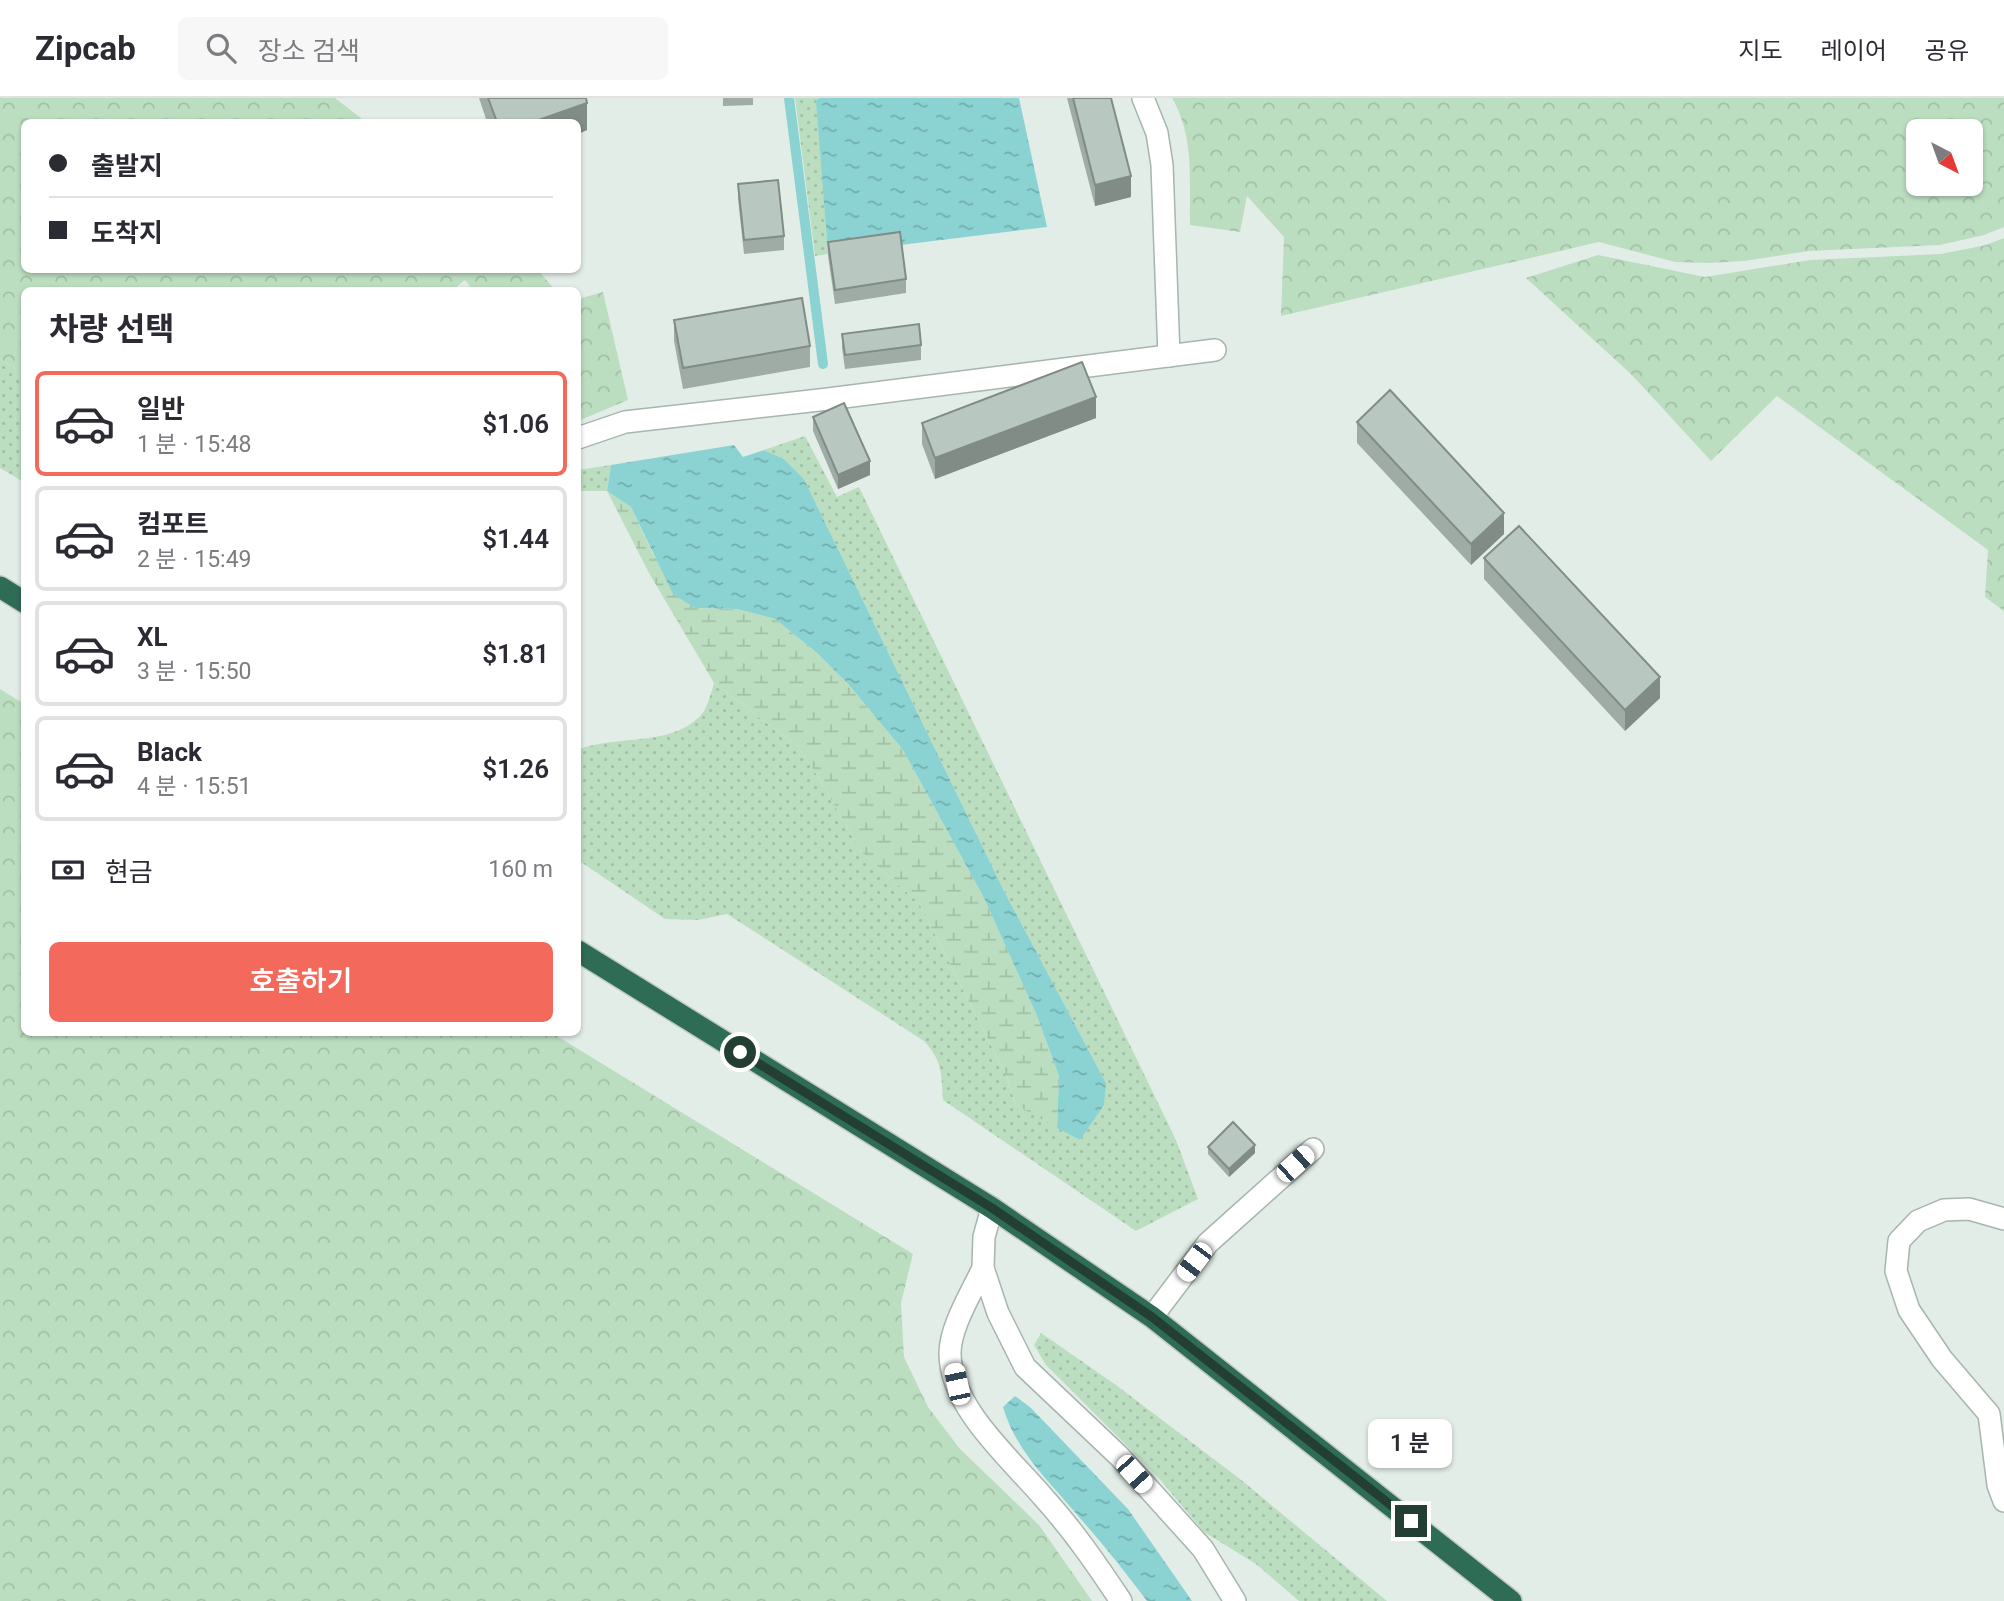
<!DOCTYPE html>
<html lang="ko">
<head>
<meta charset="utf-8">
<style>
  :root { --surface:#fff; --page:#f7f7f7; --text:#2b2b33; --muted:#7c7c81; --line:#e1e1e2; --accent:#f3695b }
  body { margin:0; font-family:Roboto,"Noto Sans KR",sans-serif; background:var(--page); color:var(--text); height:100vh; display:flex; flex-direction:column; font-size:26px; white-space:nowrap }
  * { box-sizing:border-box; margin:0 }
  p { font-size:23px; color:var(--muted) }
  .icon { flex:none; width:38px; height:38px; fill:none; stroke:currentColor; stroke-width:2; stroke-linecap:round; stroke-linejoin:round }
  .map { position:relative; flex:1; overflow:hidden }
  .drawer { position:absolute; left:21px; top:189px; width:560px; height:749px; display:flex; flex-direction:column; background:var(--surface); border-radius:10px; box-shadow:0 2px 5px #0004 }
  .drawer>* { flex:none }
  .top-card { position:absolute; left:21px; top:21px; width:560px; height:154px; border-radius:10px; box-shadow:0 2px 5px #0004; display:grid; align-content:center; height:154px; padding:0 28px; background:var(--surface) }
  .needle { width:46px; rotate:139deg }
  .tools { position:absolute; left:1906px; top:21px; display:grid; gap:14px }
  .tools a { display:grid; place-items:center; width:77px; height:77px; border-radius:10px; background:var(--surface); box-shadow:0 2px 5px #0004; font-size:35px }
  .end { position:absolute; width:32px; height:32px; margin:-16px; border:9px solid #233f33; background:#fff; box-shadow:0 0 0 4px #fff }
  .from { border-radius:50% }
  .bubble { position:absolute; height:49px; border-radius:10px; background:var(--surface); box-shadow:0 2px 5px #0004; font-size:23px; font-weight:600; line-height:49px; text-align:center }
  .car { position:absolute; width:21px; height:42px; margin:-21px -10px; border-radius:9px; box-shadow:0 0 5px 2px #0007; background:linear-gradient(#fff 24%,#345 0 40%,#fff 0 76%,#345 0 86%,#fff 0) }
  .top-card b { display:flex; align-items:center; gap:24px; height:66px; font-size:26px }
  .top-card b+b { border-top:2px solid var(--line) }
  .top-card i { width:18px; height:18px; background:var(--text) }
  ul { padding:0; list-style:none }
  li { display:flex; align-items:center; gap:21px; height:105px; margin:0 14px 10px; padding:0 14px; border:4px solid var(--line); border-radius:10px }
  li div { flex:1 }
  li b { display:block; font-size:26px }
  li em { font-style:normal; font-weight:600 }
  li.selected { border-color:var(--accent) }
  li>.icon { width:63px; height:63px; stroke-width:1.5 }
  h2 { padding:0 28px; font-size:32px; line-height:84px }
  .pay { display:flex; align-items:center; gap:18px; height:77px; padding:0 28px; font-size:26px }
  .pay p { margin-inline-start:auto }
  .action { display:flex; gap:14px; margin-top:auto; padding:14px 28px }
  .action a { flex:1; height:80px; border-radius:10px; background:var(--accent); color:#fff; font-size:28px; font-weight:600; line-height:80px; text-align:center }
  header { display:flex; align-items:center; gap:42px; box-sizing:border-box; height:98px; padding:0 35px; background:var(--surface); border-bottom:2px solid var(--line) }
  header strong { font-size:33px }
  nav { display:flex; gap:38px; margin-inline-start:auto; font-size:24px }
  .search { width:490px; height:63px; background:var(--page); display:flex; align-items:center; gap:18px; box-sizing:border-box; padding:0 24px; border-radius:10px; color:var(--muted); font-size:26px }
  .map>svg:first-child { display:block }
  .grass { fill:url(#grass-dots) }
  .forest { fill:url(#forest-crowns); fill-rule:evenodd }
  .wetland { fill:url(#wetland-marsh) }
  .water { fill:url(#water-ripples) }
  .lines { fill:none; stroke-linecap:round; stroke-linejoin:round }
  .stream { stroke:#8bd3d3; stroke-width:10 }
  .minor-casing { stroke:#a6b5ad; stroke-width:24 }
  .highway-casing { stroke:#c1c9c6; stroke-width:24 }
  .minor { stroke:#fff; stroke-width:21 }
  .highway { stroke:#2e6c55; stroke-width:21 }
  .wall { fill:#9eaca5 }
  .shaded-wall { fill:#818c86 }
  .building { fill:#b8c8c0; stroke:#818c86; stroke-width:2 }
  .route { stroke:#233f33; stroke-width:9 }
</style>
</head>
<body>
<header>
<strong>Zipcab</strong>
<div class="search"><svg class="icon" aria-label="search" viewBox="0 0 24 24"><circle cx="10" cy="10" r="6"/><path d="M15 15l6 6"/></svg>장소 검색</div>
<nav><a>지도</a><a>레이어</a><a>공유</a></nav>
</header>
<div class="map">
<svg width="2004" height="1503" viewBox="0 0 2004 1503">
  <defs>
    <pattern id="grass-dots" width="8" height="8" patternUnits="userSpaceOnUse" patternTransform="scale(1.75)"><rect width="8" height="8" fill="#bcdec0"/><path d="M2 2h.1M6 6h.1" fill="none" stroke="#a1c0a5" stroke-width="1.8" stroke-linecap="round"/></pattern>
    <pattern id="forest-crowns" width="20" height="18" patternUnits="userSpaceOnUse" patternTransform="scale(1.75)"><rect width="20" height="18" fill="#bcdec0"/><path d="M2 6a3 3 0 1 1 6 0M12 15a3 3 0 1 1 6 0" fill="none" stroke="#a1c0a5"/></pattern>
    <pattern id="wetland-marsh" width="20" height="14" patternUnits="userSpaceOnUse" patternTransform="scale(1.75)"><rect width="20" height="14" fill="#bcdec0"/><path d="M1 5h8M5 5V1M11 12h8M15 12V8" fill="none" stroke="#a1c0a5"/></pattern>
    <pattern id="water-ripples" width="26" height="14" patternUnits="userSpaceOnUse" patternTransform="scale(1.75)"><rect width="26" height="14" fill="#8bd3d3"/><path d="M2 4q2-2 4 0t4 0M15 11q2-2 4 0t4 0" fill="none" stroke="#71adac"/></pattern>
  </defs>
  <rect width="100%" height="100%" fill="#e3ede7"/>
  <g class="grass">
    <path d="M 795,0 L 819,0 L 817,3 L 828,156 L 815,158 Z"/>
    <path d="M 0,261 L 24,276 L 24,384 L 0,370 Z"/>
    <path d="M 805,338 L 837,399 L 859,389 L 1176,1042 L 1198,1101 L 1136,1133 L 943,1002 C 941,975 943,964 924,943 L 727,816 L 698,822 L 665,821 L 578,762 L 578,652 C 616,636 672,650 702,616 C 708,608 711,595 714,585 L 797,648 L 819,680 L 861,754 L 919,805 L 1006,977 L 1016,1007 L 1080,1042 L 1106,985 L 1003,791 L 804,381 L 784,361 L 764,352 Z"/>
    <path d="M 611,367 L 607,393 L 578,393 L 578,372 Z"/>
    <path d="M 1041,1235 L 1116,1287 L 1240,1381 L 1387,1503 L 1299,1503 L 1256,1466 L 1204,1434 L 1157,1378 L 1046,1267 L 1034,1247 Z"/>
  </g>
  <g class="forest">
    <path d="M 0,0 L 335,0 L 366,24 L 24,24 L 24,172 L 538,172 L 555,192 L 473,192 L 465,182 L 453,192 L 24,192 L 24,276 L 0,261 Z"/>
    <path d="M 1172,0 L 2004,0 L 2004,129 L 1984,137 L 1940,147 L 1809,153 L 1745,163 L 1708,165 L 1675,164 L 1599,144 L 1281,218 L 1284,139 L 1247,98 L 1240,134 L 1190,127 C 1189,83 1195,40 1172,0 ZM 1918,33 L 1970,33 L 1970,86 L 1918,86 Z"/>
    <path d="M 2004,140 L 2004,513 L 1985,499 L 1988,452 L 1777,298 L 1711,363 L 1632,277 L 1526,180 L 1598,157 L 1705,179 L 1810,162 L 1941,156 L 1986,147 Z"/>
    <path d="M 603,194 L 628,302 L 578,323 L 578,201 Z"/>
    <path d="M 0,591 L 24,606 L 24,934 L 552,935 L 913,1156 L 901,1205 L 904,1259 L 928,1309 L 960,1351 L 1039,1427 L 1092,1503 L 0,1503 Z"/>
  </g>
  <path class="wetland" d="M 607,393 L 631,409 L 654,458 L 695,510 L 737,511 L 775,521 L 817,555 L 848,586 L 903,652 L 984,800 L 1037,918 L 1059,978 L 1057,1030 L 1016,1007 L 1006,977 L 919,805 L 861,754 L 819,680 L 797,648 L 714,585 L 649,475 Z"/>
  <g class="water">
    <path d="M 819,0 L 1019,0 L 1047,129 L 828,156 L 816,3 Z"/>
    <path d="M 734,347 L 743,359 L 764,352 L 784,361 L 804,381 L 1003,791 L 1106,985 L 1104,1007 L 1080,1042 L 1057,1030 L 1059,978 L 1037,918 L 984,800 L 903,652 L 848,586 L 817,555 L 775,521 L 737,511 L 695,510 L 673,496 L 631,409 L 607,393 L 611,367 Z"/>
    <path d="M 1015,1298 L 1030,1309 L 1128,1411 L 1192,1503 L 1147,1503 C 1125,1474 1103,1446 1079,1419 C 1050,1384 1016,1354 1003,1309 Z"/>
  </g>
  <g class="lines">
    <path class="stream" d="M 789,0 L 823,266"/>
    <g class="minor-casing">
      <g id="minor">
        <path d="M 1143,0 L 1157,35 L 1162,67 L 1169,258"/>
        <path d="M 578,340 L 625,324 L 828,301 L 1215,252"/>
        <path d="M 992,1110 L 984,1139 L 983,1170 L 998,1215 L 1025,1269 L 1120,1359 L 1203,1451 L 1235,1503"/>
        <path d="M 2004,1121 L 1969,1111 L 1944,1112 L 1918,1123 L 1899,1143 L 1896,1173 L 1909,1212 L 1942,1261 L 1989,1316 L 1998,1387 L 2004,1403"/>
        <path d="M 983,1170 C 972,1194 950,1229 950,1255 C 950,1310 1011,1361 1044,1400 C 1073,1432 1097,1467 1121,1503"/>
        <path d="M 1152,1219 L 1208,1145 L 1313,1051"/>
      </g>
    </g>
    <g class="highway-casing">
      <g id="highway">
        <path d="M 0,489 L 24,504"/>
        <path d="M 578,853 L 992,1110 L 1152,1219 L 1511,1503"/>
      </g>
    </g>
    <use href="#minor" class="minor"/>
    <use href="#highway" class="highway"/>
  </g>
  <g class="wall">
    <path d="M 479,0 L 586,0 L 587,32 L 578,36 L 578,24 L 487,24 Z"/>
    <path d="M 723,0 L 753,0 L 753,7 L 723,8 Z"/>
    <path d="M 1067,0 L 1111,0 L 1131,99 L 1095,108 Z"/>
    <path d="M 738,86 L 784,138 L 784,152 L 744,156 L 738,101 Z"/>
    <path d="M 828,144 L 906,181 L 906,195 L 835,206 L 828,158 Z"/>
    <path d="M 674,222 L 810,248 L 810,269 L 683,291 L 674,243 Z"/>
    <path d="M 842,236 L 921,247 L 921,262 L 845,271 L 842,250 Z"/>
    <path d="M 813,319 L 870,377 L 838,391 L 813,333 Z"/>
    <path d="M 1096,320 L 935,381 L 922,346 L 922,325 Z"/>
    <path d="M 1357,324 L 1504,436 L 1471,467 L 1357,345 Z"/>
    <path d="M 1484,460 L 1660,600 L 1625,633 L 1484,481 Z"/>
    <path d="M 1208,1049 L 1255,1055 L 1229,1079 L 1208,1056 Z"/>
  </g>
  <g class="shaded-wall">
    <path d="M 587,5 L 587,32 L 578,36 L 578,24 L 533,24 Z"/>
    <path d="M 1131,78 L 1131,99 L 1095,108 L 1095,87 Z"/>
    <path d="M 1096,299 L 1096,320 L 935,381 L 935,360 Z"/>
    <path d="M 870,363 L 870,377 L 838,391 L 838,377 Z"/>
    <path d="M 1504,415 L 1504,436 L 1471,467 L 1471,446 Z"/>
    <path d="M 1660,579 L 1660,600 L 1625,633 L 1625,612 Z"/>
    <path d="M 1255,1047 L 1255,1055 L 1229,1079 L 1229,1071 Z"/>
  </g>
  <g class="building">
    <path d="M 488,0 L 586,0 L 587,5 L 533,24 L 497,24 Z"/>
    <path d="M 1073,0 L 1111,0 L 1131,78 L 1095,87 Z"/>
    <path d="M 778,82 L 784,138 L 744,142 L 738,86 Z"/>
    <path d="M 900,134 L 906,181 L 835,192 L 828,144 Z"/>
    <path d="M 802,200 L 810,248 L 683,270 L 674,222 Z"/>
    <path d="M 919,226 L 921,247 L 845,257 L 842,236 Z"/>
    <path d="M 1082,264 L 1096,299 L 935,360 L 922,325 Z"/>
    <path d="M 1390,292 L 1504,415 L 1471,446 L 1357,324 Z"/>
    <path d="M 844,305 L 870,363 L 838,377 L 813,319 Z"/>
    <path d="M 1519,428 L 1660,579 L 1625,612 L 1484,460 Z"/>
    <path d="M 1233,1024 L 1255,1047 L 1229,1071 L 1208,1049 Z"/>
  </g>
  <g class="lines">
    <path class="route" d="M 740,954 L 992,1110 L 1152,1219 L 1411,1423"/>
  </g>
</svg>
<div class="tools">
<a><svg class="needle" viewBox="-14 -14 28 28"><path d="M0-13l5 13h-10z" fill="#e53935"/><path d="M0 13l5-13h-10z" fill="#7c7c81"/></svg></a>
</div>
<i class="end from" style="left:740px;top:954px"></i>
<i class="end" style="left:1411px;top:1423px"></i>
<div class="bubble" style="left:1368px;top:1321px;width:84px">1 분</div>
<i class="car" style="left:1295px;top:1066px;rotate:48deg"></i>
<i class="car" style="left:1194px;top:1164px;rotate:217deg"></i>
<i class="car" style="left:957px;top:1286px;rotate:348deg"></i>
<i class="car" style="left:1134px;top:1376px;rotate:138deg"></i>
<div class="top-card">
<b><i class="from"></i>출발지</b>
<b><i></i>도착지</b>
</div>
<section class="drawer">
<h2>차량 선택</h2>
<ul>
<li class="selected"><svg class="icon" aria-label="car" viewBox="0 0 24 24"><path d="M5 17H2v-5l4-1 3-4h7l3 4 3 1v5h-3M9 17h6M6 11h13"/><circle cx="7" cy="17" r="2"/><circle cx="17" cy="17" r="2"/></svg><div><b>일반</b><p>1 분 · 15:48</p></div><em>$1.06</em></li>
<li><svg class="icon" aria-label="car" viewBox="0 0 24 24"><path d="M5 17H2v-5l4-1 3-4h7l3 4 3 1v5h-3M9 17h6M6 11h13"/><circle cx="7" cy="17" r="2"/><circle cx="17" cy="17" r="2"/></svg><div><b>컴포트</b><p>2 분 · 15:49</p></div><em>$1.44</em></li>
<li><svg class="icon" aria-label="car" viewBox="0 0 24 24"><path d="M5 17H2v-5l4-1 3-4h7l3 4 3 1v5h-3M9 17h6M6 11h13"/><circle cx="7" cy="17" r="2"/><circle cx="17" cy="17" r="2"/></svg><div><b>XL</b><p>3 분 · 15:50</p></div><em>$1.81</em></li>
<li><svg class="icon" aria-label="car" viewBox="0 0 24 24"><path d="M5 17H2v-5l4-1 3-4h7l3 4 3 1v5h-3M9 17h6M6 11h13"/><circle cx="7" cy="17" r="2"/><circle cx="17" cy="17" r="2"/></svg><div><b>Black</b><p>4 분 · 15:51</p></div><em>$1.26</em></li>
</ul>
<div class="pay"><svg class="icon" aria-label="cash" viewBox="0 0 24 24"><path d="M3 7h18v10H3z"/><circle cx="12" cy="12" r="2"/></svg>현금<p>160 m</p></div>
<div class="action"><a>호출하기</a></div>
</section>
</div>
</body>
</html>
